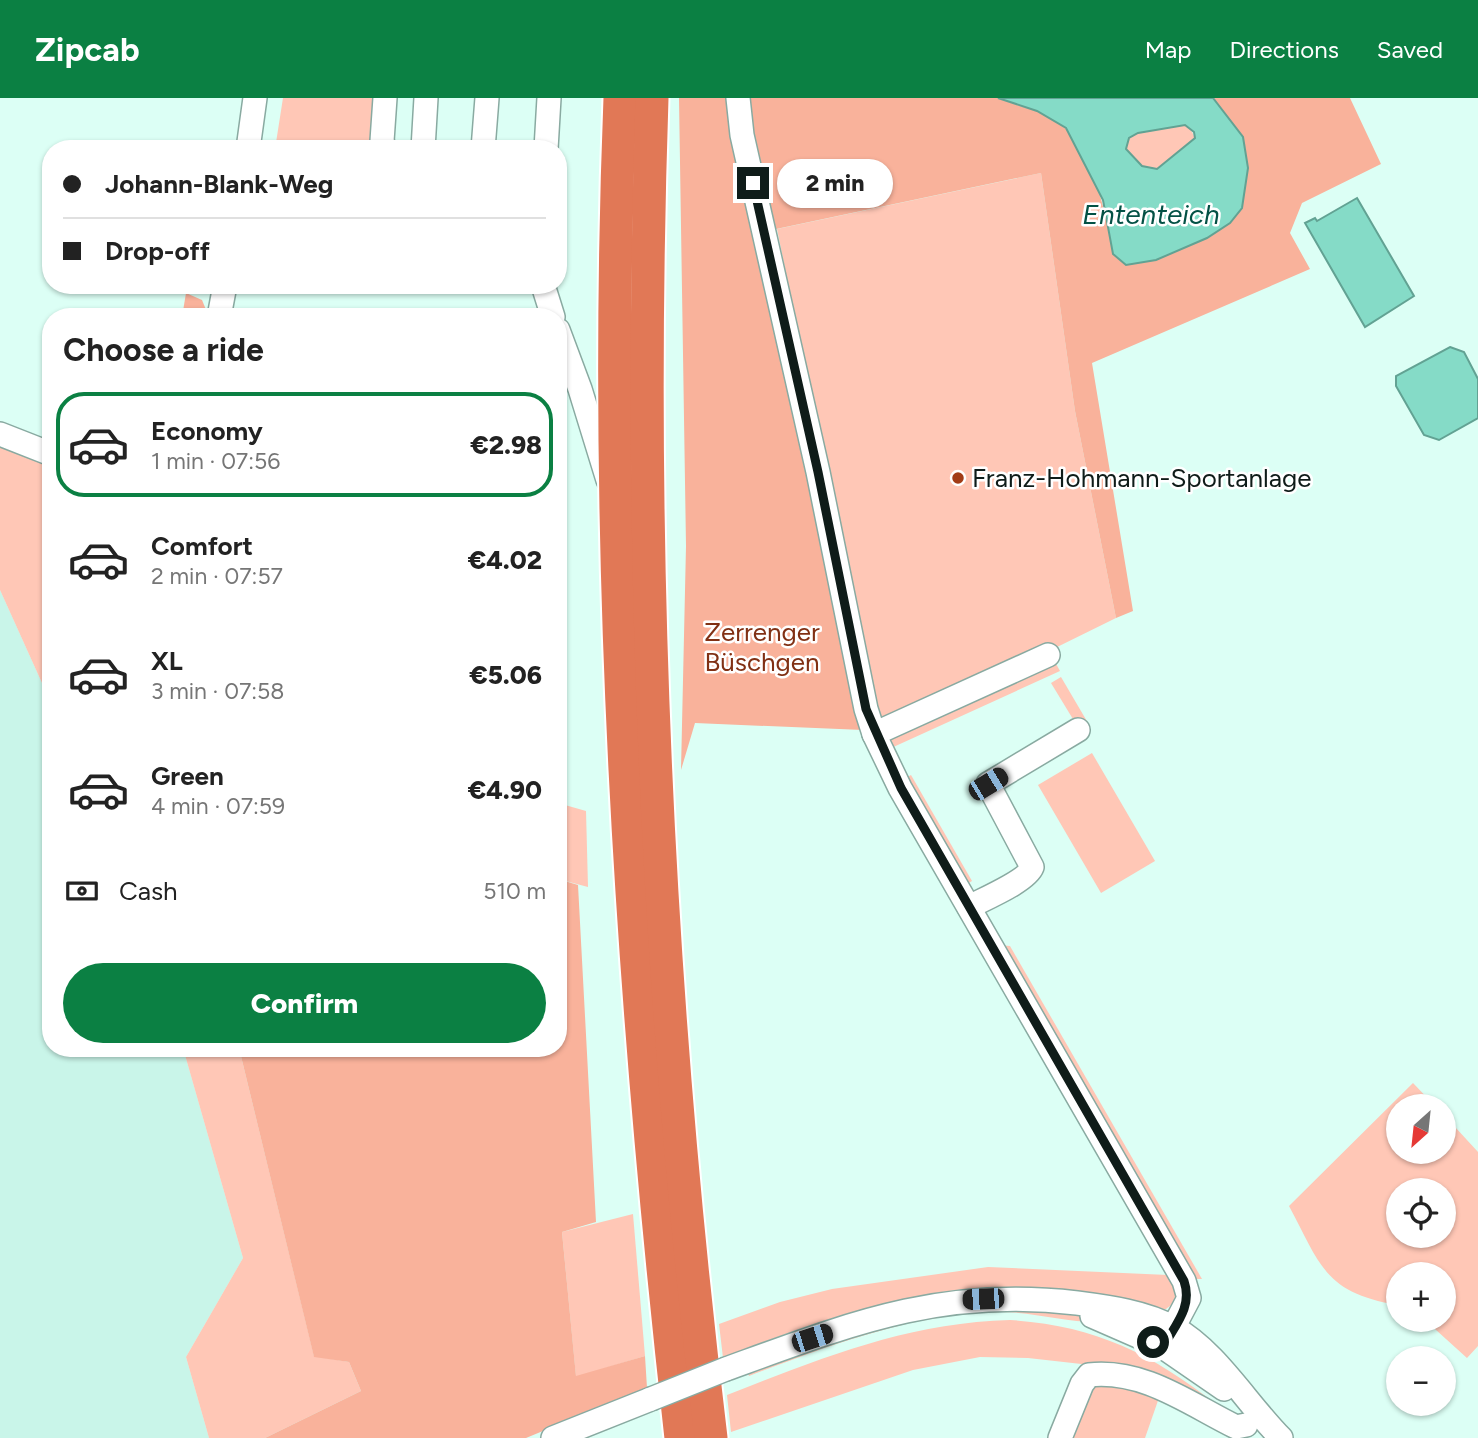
<!DOCTYPE html>
<html lang="en">
<head>
<meta charset="utf-8">
<style>
  :root { --surface:#fff; --page:#f2f2f2; --text:#222; --muted:#767676; --line:#e0e0e0; --accent:#0b8043 }
  body { margin:0; font-family:Figtree,sans-serif; background:var(--page); color:var(--text); height:100vh; display:flex; flex-direction:column; font-size:26px; white-space:nowrap }
  * { box-sizing:border-box; margin:0 }
  p { font-size:23px; color:var(--muted) }
  .icon { flex:none; width:38px; height:38px; fill:none; stroke:currentColor; stroke-width:2; stroke-linecap:round; stroke-linejoin:round }
  .map { position:relative; flex:1; overflow:hidden }
  .side { position:absolute; left:42px; top:210px; width:525px; height:749px; display:flex; flex-direction:column; background:var(--surface); border-radius:28px; box-shadow:0 2px 5px #0004 }
  .side>* { flex:none }
  .hud { position:absolute; left:42px; top:42px; width:525px; height:154px; border-radius:28px; box-shadow:0 2px 5px #0004; display:grid; align-content:center; height:154px; padding:0 21px; background:var(--surface) }
  .needle { width:46px; rotate:207deg }
  .tools { position:absolute; left:1386px; top:996px; display:grid; gap:14px }
  .tools a { display:grid; place-items:center; width:70px; height:70px; border-radius:50%; background:var(--surface); box-shadow:0 2px 5px #0004; font-size:35px }
  .end { position:absolute; width:32px; height:32px; margin:-16px; border:9px solid #0f1c19; background:#fff; box-shadow:0 0 0 4px #fff }
  .from { border-radius:50% }
  .bubble { position:absolute; height:49px; border-radius:24px; background:var(--surface); box-shadow:0 2px 5px #0004; font-size:23px; font-weight:800; line-height:49px; text-align:center }
  .car { position:absolute; width:21px; height:42px; margin:-21px -10px; border-radius:9px; box-shadow:0 0 5px 2px #0007; background:linear-gradient(#222 24%,#8ab4d8 0 40%,#222 0 76%,#8ab4d8 0 86%,#222 0) }
  .hud b { display:flex; align-items:center; gap:24px; height:66px; font-size:26px }
  .hud b+b { border-top:2px solid var(--line) }
  .hud i { width:18px; height:18px; background:var(--text) }
  ul { padding:0; list-style:none }
  li { display:flex; align-items:center; gap:21px; height:105px; margin:0 14px 10px; padding:0 7px; border:4px solid transparent; border-radius:28px }
  li div { flex:1 }
  li b { display:block; font-size:26px }
  li em { font-style:normal; font-weight:800 }
  li.selected { border-color:var(--accent) }
  li>.icon { width:63px; height:63px; stroke-width:1.5 }
  h2 { padding:0 21px; font-size:32px; line-height:84px }
  .pay { display:flex; align-items:center; gap:18px; height:77px; padding:0 21px; font-size:26px }
  .pay p { margin-inline-start:auto }
  .cta { display:flex; gap:14px; margin-top:auto; padding:14px 21px }
  .cta a { flex:1; height:80px; border-radius:42px; background:var(--accent); color:#fff; font-size:28px; font-weight:800; line-height:80px; text-align:center }
  header { display:flex; align-items:center; gap:42px; box-sizing:border-box; height:98px; padding:0 35px; background:var(--accent); color:#fff }
  header strong { font-size:33px }
  nav { display:flex; gap:38px; margin-inline-start:auto; font-size:24px }
  .map>svg:first-child { display:block }
  .built { fill:#c9f5e9 }
  .green { fill:#ffc7b6; fill-rule:evenodd }
  .forest { fill:#f9b29b }
  .water { fill:#85dbc7; stroke:#62a293; stroke-width:2; fill-rule:evenodd }
  .lines { fill:none; stroke-linecap:round; stroke-linejoin:round }
  .minor-casing { stroke:#89aaa1; stroke-width:26 }
  .highway-casing { stroke:#fff; stroke-width:37 }
  .minor { stroke:#fff; stroke-width:23 }
  .highway { stroke:#e17856; stroke-width:33 }
  .minor-bridge-casing { stroke:#89aaa1; stroke-width:26; stroke-linecap:butt }
  .minor-bridge { stroke:#fff; stroke-width:23 }
  .route { stroke:#0f1c19; stroke-width:9 }
  .poi-dot { fill:#a23c17; stroke:#fff; stroke-width:2.5 }
  .labels { text-anchor:middle; stroke-width:5; stroke-linejoin:round; paint-order:stroke }
  .poi-label { font-size:26px; fill:#0f1c19; stroke:#fff; text-anchor:start }
  .park-label { font-size:26px; fill:#813014; stroke:#fff }
  .water-label { font-size:28px; font-style:italic; fill:#035145; stroke:#fff }
</style>
</head>
<body>
<header>
<strong>Zipcab</strong>
<nav><a>Map</a><a>Directions</a><a>Saved</a></nav>
</header>
<div class="map">
<svg width="1478" height="1340" viewBox="0 0 1478 1340">
  <rect width="100%" height="100%" fill="#dcfff5"/>
  <path class="built" d="M 0,492 L 51,605 L 51,950 L 183,950 L 243,1160 L 186,1259 L 209,1340 L 0,1340 Z"/>
  <g class="green">
    <path d="M 283,0 L 380,0 L 378,51 L 275,51 Z"/>
    <path d="M 1185,27 L 1190,30 L 1195,40 L 1157,71 L 1142,68 L 1126,51 L 1129,40 L 1138,35 Z"/>
    <path d="M 1041,75 L 1075,313 L 1116,520 L 1049,553 L 1060,573 L 889,651 L 888,625 L 875,613 L 777,131 Z"/>
    <path d="M 0,344 L 51,364 L 51,605 L 0,492 Z"/>
    <path d="M 1061,579 L 1088,625 L 1079,631 L 1051,585 Z"/>
    <path d="M 1092,655 L 1155,763 L 1101,795 L 1038,687 Z"/>
    <path d="M 911,677 L 972,783 L 965,787 L 904,681 Z"/>
    <path d="M 558,705 L 586,713 L 588,789 L 558,781 Z"/>
    <path d="M 999,847 L 1010,848 L 1202,1181 L 1193,1181 Z"/>
    <path d="M 183,950 L 239,950 L 314,1258 L 349,1264 L 361,1293 L 265,1340 L 209,1340 L 186,1259 L 243,1160 Z"/>
    <path d="M 1413,985 L 1435,1008 L 1398,1008 L 1398,1054 L 1444,1054 L 1444,1017 L 1478,1054 L 1478,1248 L 1467,1260 L 1425,1222 L 1444,1222 L 1444,1176 L 1398,1176 L 1398,1207 C 1325,1195 1321,1168 1289,1108 ZM 1398,1092 L 1444,1092 L 1444,1138 L 1398,1138 Z"/>
    <path d="M 633,1116 L 645,1258 L 576,1279 L 562,1134 Z"/>
    <path d="M 988,1169 L 1168,1177 L 1177,1192 C 1174,1205 1170,1212 1156,1214 C 1108,1202 1059,1190 1009,1189 C 919,1187 803,1227 723,1260 L 719,1226 L 780,1204 L 832,1191 Z"/>
    <path d="M 970,1209 L 1060,1213 L 1101,1224 C 1068,1225 1035,1214 1001,1214 C 913,1215 831,1247 749,1278 L 747,1273 L 829,1242 Z"/>
    <path d="M 1010,1222 C 1093,1227 1151,1255 1216,1306 L 1126,1271 L 1028,1260 L 980,1259 L 913,1272 L 731,1334 L 727,1297 C 822,1260 906,1225 1010,1222 Z"/>
    <path d="M 1094,1284 L 1161,1294 L 1145,1340 L 1066,1340 Z"/>
  </g>
  <g class="forest">
    <path d="M 679,0 L 998,0 C 1019,9 1049,13 1066,31 C 1095,60 1106,117 1113,156 L 1226,18 L 1213,0 L 1350,0 L 1381,66 L 1302,105 L 1290,135 L 1310,171 L 1092,265 L 1133,513 L 1116,520 L 1075,313 L 1041,75 L 752,136 L 863,632 L 695,625 L 681,672 L 686,448 Z"/>
    <path d="M 186,195 L 202,202 L 209,219 L 182,219 Z"/>
    <path d="M 558,781 L 578,787 L 596,1124 L 562,1134 L 576,1278 L 645,1258 L 647,1290 L 526,1340 L 265,1340 L 361,1293 L 349,1264 L 314,1259 L 239,950 L 558,950 Z"/>
  </g>
  <g class="water">
    <path d="M 998,0 L 1213,0 L 1243,39 L 1248,70 L 1242,110 L 1230,125 L 1207,140 L 1156,162 L 1126,167 L 1113,156 L 1103,102 L 1066,30 L 1037,13 ZM 1185,27 L 1194,34 L 1195,40 L 1157,71 L 1142,68 L 1126,51 L 1129,40 L 1138,35 Z"/>
    <path d="M 1357,100 L 1414,198 L 1365,229 L 1305,125 L 1315,120 L 1317,123 Z"/>
    <path d="M 1450,249 L 1464,254 L 1478,281 L 1478,320 L 1439,342 L 1424,337 L 1396,288 L 1396,278 Z"/>
  </g>
  <g class="lines">
    <g class="minor-casing">
      <g id="minor">
        <path d="M 738,0 L 742,37 L 818,374 L 866,611 L 874,636"/>
        <path d="M 248,51 L 255,0"/>
        <path d="M 385,51 L 382,43 L 385,0"/>
        <path d="M 423,51 L 426,0"/>
        <path d="M 483,51 L 487,0"/>
        <path d="M 546,51 L 549,0"/>
        <path d="M 543,187 L 553,219"/>
        <path d="M 219,219 L 225,187"/>
        <path d="M 558,232 L 580,291 L 608,382"/>
        <path d="M 0,336 L 51,356"/>
        <path d="M 1048,557 L 874,636 L 900,690 L 1184,1183 L 1189,1200 L 1163,1249"/>
        <path d="M 969,809 C 984,801 1027,783 1032,769 L 988,686 L 1078,632"/>
        <path d="M 1092,1218 L 1163,1249 L 1224,1291"/>
        <path d="M 726,1271 C 850,1226 941,1189 1077,1205 C 1108,1209 1146,1214 1174,1230 C 1215,1252 1248,1307 1281,1340"/>
        <path d="M 553,1340 L 651,1301"/>
        <path d="M 1060,1340 L 1082,1286 L 1089,1277 C 1144,1271 1189,1306 1236,1329 L 1246,1327"/>
      </g>
    </g>
    <g class="highway-casing">
      <g id="highway">
        <path d="M 620,0 C 602,447 631,896 681,1340"/>
        <path d="M 652,0 C 637,448 657,895 711,1340"/>
      </g>
    </g>
    <use href="#minor" class="minor"/>
    <use href="#highway" class="highway"/>
    <g class="minor-bridge-casing">
      <path id="minor-bridge" d="M 651,1301 L 726,1271"/>
    </g>
    <use href="#minor-bridge" class="minor-bridge"/>
  </g>
  <g class="lines">
    <path class="route" d="M 753,85 L 818,374 L 866,611 L 901,690 L 1184,1183 C 1193,1209 1175,1227 1163,1249 L 1153,1244"/>
  </g>
  <circle class="poi-dot" cx="958" cy="380" r="7"/>
  <g class="labels">
    <g class="poi-label">
      <text x="972" y="389">Franz-Hohmann-Sportanlage</text>
    </g>
    <g class="park-label">
      <text x="762" y="543">Zerrenger<tspan x="762" dy="30">Büschgen</tspan></text>
    </g>
    <g class="water-label">
      <text x="1151" y="126">Ententeich</text>
    </g>
  </g>
</svg>
<div class="tools">
<a><svg class="needle" viewBox="-14 -14 28 28"><path d="M0-13l5 13h-10z" fill="#e53935"/><path d="M0 13l5-13h-10z" fill="#767676"/></svg></a>
<a><svg class="icon" aria-label="locate" viewBox="0 0 24 24"><circle cx="12" cy="12" r="6"/><path d="M12 2v4M12 18v4M2 12h4M18 12h4"/></svg></a>
<a>+</a>
<a>−</a>
</div>
<i class="end from" style="left:1153px;top:1244px"></i>
<i class="end" style="left:753px;top:85px"></i>
<div class="bubble" style="left:777px;top:61px;width:116px">2 min</div>
<i class="car" style="left:988px;top:686px;rotate:59deg"></i>
<i class="car" style="left:983px;top:1201px;rotate:268deg"></i>
<i class="car" style="left:812px;top:1240px;rotate:72deg"></i>
<div class="hud">
<b><i class="from"></i>Johann-Blank-Weg</b>
<b><i></i>Drop-off</b>
</div>
<section class="side">
<h2>Choose a ride</h2>
<ul>
<li class="selected"><svg class="icon" aria-label="car" viewBox="0 0 24 24"><path d="M5 17H2v-5l4-1 3-4h7l3 4 3 1v5h-3M9 17h6M6 11h13"/><circle cx="7" cy="17" r="2"/><circle cx="17" cy="17" r="2"/></svg><div><b>Economy</b><p>1 min · 07:56</p></div><em>€2.98</em></li>
<li><svg class="icon" aria-label="car" viewBox="0 0 24 24"><path d="M5 17H2v-5l4-1 3-4h7l3 4 3 1v5h-3M9 17h6M6 11h13"/><circle cx="7" cy="17" r="2"/><circle cx="17" cy="17" r="2"/></svg><div><b>Comfort</b><p>2 min · 07:57</p></div><em>€4.02</em></li>
<li><svg class="icon" aria-label="car" viewBox="0 0 24 24"><path d="M5 17H2v-5l4-1 3-4h7l3 4 3 1v5h-3M9 17h6M6 11h13"/><circle cx="7" cy="17" r="2"/><circle cx="17" cy="17" r="2"/></svg><div><b>XL</b><p>3 min · 07:58</p></div><em>€5.06</em></li>
<li><svg class="icon" aria-label="car" viewBox="0 0 24 24"><path d="M5 17H2v-5l4-1 3-4h7l3 4 3 1v5h-3M9 17h6M6 11h13"/><circle cx="7" cy="17" r="2"/><circle cx="17" cy="17" r="2"/></svg><div><b>Green</b><p>4 min · 07:59</p></div><em>€4.90</em></li>
</ul>
<div class="pay"><svg class="icon" aria-label="cash" viewBox="0 0 24 24"><path d="M3 7h18v10H3z"/><circle cx="12" cy="12" r="2"/></svg>Cash<p>510 m</p></div>
<div class="cta"><a>Confirm</a></div>
</section>
</div>
</body>
</html>
